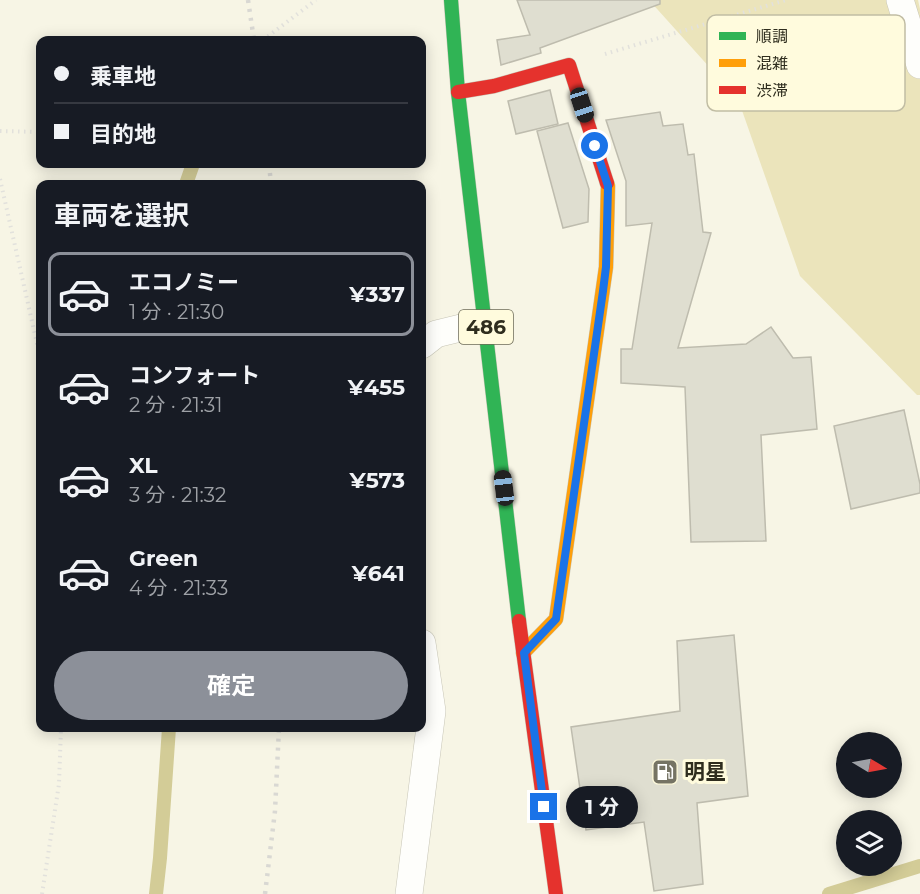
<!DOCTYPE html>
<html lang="ja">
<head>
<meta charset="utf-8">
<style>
  :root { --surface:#171b24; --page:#242831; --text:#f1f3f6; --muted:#9ea1a6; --line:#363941; --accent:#8c9099 }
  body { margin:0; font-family:Montserrat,"Noto Sans JP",sans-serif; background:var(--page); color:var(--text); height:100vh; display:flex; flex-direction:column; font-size:22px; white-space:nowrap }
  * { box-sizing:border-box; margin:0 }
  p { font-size:20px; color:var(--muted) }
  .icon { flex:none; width:33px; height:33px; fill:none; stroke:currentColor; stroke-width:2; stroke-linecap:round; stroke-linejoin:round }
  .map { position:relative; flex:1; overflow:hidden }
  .side { position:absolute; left:36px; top:180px; width:390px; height:552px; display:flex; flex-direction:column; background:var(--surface); border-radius:12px; box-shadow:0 3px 15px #0003 }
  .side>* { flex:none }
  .banner { position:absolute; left:36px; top:36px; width:390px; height:132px; border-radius:12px; box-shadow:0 3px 15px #0003; display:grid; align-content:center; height:132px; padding:0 18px; background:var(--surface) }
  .needle { width:39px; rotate:100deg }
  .fabs { position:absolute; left:836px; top:732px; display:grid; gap:12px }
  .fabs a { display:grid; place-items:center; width:66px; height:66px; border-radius:50%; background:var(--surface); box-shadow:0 3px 15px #0003; font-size:30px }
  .end { position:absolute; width:27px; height:27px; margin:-14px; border:8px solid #1a73e8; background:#fff; box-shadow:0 0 0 3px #fff }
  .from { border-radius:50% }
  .bubble { position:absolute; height:42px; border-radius:21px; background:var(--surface); box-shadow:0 3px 15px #0003; font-size:20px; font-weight:700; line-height:42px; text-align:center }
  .car { position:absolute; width:18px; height:36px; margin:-18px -9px; border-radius:8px; box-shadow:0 0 4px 2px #0007; background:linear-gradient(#222 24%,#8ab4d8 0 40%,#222 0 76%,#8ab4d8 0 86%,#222 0) }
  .banner b { display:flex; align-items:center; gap:21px; height:57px; font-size:22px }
  .banner b+b { border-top:2px solid var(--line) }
  .banner i { width:15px; height:15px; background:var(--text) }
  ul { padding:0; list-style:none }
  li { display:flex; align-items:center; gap:18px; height:84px; margin:0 12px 9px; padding:0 6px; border:3px solid transparent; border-radius:12px }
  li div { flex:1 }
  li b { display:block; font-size:22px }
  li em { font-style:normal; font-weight:700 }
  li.current { border-color:var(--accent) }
  li>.icon { width:54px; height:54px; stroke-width:1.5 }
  h2 { padding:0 18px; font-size:27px; line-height:72px }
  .action { display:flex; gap:12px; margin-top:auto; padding:12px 18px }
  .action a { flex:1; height:69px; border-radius:36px; background:var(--accent); color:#fff; font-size:24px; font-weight:700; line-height:69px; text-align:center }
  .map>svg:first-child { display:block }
  .green { fill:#ebe4bb }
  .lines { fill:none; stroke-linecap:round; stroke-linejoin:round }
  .stream { stroke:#d3cc97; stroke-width:14 }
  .building { fill:#dfded0; stroke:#bebcae; stroke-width:1.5 }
  .lane-casing { stroke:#c7c5b6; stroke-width:28 }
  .fast-casing { stroke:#c7c5b6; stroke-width:15 }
  .slow-casing { stroke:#c7c5b6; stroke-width:15 }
  .jam-casing { stroke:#c7c5b6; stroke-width:15 }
  .path { stroke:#e2e1dc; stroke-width:4; stroke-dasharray:1.5 4.5; stroke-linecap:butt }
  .lane { stroke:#fefefb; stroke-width:27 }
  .fast { stroke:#30b455; stroke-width:14 }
  .slow { stroke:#ff9f0a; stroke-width:14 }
  .jam { stroke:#e5322d; stroke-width:14 }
  .rail { stroke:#d9d8d3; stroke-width:4.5; stroke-dasharray:3 6; stroke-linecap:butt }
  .route { stroke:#1a73e8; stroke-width:8 }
  .labels { text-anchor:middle; stroke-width:6; stroke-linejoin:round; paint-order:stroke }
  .shield { fill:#fffbdd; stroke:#6d6b57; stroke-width:1.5 }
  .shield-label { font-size:20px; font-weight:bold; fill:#2f2d1e }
  .poi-label { font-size:21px; font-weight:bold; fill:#2f2d1e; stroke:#fffbdd; text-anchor:start }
  .key { fill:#fffbdd; stroke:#c1bda4; stroke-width:1.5 }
  .key-label { font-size:16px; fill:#2f2d1e }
</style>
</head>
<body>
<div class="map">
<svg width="920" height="894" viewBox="0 0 920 894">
  <rect width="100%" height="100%" fill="#f7f5e5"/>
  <path class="green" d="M 649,0 L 918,0 L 920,9 L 920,395 L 917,395 L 800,276 L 738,99 Z"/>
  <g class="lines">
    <g class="stream">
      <path d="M 186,184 L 193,164"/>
      <path d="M 156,894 L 160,858 L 169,728"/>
      <path d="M 829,894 L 920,866"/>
    </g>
  </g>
  <g class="building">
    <path d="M 517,0 L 660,0 L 660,4 L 540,48 L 541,53 L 501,65 L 497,40 L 530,35 Z"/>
    <path d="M 550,90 L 558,124 L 516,134 L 508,101 Z"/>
    <path d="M 660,112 L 663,126 L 683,124 L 688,155 L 694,154 L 703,232 L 711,233 L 678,348 L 746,344 L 771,327 L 793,358 L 811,357 L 817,429 L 761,435 L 766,541 L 691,542 L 685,387 L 621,383 L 621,349 L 632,349 L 652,223 L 626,226 L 626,181 L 606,120 Z"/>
    <path d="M 568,123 L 589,189 L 588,222 L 563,228 L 537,131 Z"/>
    <path d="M 904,410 L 920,484 L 920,493 L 851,509 L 834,426 Z"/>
    <path d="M 734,635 L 748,796 L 697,803 L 703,884 L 654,891 L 644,822 L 586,830 L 571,727 L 680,711 L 677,641 Z"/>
  </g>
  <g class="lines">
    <g class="lane-casing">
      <g id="lane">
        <path d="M 900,0 L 920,65"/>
        <path d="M 422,345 L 436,334 L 485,322"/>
        <path d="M 409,894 L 432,711 L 422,643"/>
      </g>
    </g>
    <g class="fast-casing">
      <path id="fast" d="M 451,0 L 458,92 L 519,621"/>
    </g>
    <g class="slow-casing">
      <path id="slow" d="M 523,653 L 556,619 L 606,267 L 608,186 L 607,183"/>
    </g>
    <g class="jam-casing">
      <g id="jam">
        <path d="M 458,92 L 494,86 L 569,65 L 607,183"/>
        <path d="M 519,621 L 556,894"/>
      </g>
    </g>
    <g class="path">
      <path d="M 263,40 L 316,0"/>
      <path d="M 605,54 L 786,0"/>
      <path d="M 0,131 L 40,132"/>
      <path d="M 0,179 L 40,357"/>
      <path d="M 42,894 L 59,784 L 61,728"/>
    </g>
    <use href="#lane" class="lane"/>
    <use href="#fast" class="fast"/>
    <use href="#slow" class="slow"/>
    <use href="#jam" class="jam"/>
    <g class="rail">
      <path d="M 248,0 L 254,40"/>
      <path d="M 269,164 L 271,184"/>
      <path d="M 265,894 L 275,811 L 279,728"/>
    </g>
  </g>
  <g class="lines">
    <path class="route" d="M 544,807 L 524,653 L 556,619 L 603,291 L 606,267 L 608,186 L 595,146"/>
  </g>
  <defs>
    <g id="fuel-square" transform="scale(1.35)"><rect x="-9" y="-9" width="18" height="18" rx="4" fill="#757364" stroke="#fffbdd"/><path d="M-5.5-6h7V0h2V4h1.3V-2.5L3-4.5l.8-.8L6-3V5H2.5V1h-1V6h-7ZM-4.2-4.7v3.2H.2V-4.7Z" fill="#fff"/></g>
  </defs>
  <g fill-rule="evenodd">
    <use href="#fuel-square" x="665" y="772"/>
  </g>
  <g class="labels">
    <rect class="shield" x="459" y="310" width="54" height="34" rx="4.5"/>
    <g class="shield-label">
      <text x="486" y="334">486</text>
    </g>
    <g class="poi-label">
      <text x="684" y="779">明星</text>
    </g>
  </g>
  <rect x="707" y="15" width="198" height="96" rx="9" class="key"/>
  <rect x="719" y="32" width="27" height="8" fill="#30b455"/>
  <rect x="719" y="59" width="27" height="8" fill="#ff9f0a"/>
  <rect x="719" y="86" width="27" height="8" fill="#e5322d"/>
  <g class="key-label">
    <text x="756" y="42">順調</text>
    <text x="756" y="69">混雑</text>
    <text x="756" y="96">渋滞</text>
  </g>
</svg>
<div class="fabs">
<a><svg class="needle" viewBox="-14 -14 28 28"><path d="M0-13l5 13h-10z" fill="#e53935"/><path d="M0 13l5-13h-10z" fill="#9ea1a6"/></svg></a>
<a><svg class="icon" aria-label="layers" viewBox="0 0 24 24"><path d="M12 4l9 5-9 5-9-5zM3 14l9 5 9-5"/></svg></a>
</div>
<i class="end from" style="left:595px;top:146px"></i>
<i class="end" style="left:544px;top:807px"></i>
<div class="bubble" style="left:566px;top:786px;width:72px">1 分</div>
<i class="car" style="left:582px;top:105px;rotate:162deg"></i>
<i class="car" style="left:504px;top:488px;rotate:353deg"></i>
<div class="banner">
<b><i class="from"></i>乗車地</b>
<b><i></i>目的地</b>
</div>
<section class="side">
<h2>車両を選択</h2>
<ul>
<li class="current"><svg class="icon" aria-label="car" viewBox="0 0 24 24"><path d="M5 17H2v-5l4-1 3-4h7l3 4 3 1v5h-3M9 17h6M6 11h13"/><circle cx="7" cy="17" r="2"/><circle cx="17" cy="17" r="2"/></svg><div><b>エコノミー</b><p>1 分 · 21:30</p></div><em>¥337</em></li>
<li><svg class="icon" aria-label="car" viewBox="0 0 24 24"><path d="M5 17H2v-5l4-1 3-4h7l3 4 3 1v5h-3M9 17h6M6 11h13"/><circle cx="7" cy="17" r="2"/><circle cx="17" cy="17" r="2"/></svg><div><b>コンフォート</b><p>2 分 · 21:31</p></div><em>¥455</em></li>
<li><svg class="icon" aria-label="car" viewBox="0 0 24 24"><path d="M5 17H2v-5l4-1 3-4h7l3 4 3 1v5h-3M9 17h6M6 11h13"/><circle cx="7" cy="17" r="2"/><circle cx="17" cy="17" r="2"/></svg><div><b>XL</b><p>3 分 · 21:32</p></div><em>¥573</em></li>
<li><svg class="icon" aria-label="car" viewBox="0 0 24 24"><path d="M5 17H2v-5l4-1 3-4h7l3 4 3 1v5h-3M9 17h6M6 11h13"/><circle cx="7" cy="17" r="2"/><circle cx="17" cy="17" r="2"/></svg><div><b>Green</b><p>4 分 · 21:33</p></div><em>¥641</em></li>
</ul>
<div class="action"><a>確定</a></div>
</section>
</div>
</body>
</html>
